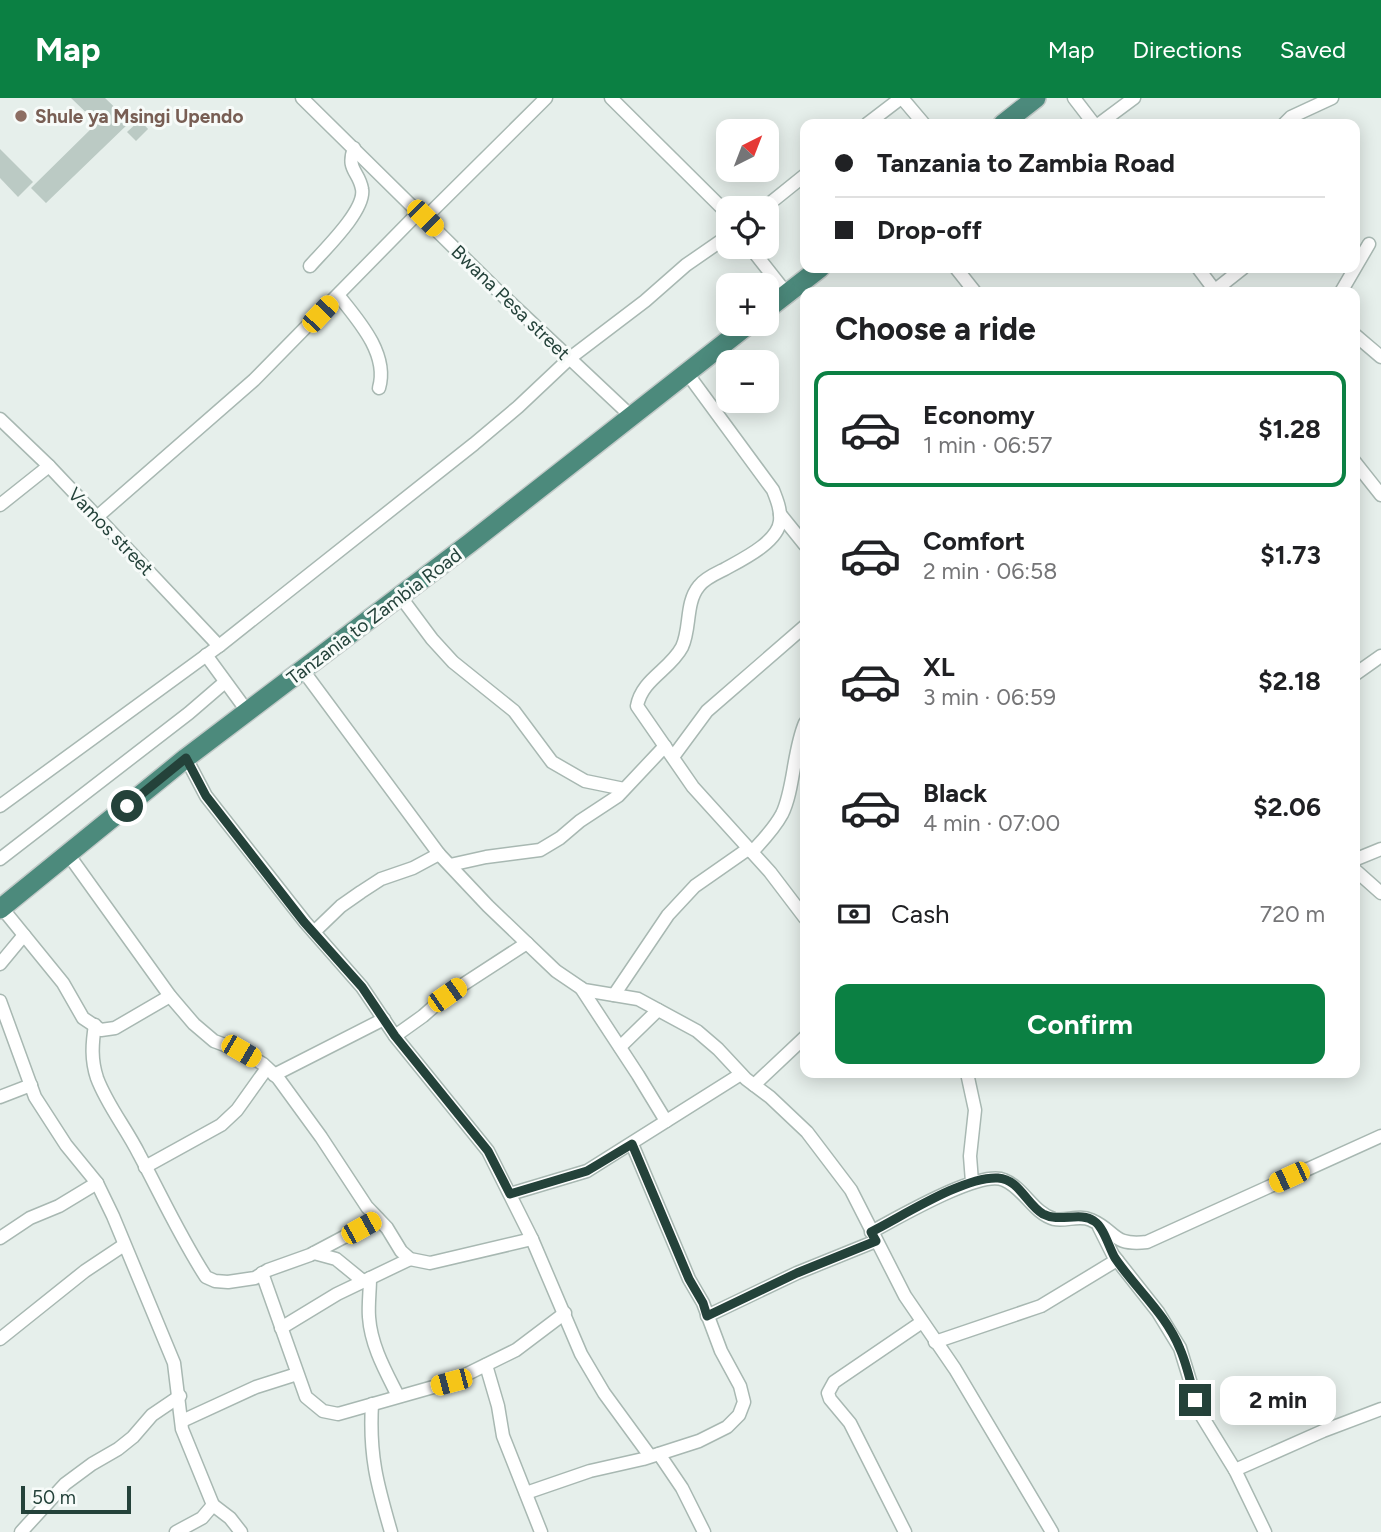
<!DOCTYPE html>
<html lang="en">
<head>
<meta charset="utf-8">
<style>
  :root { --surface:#fff; --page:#f6f6f6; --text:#202124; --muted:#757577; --line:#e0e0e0; --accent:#0b8043 }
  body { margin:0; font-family:Figtree,sans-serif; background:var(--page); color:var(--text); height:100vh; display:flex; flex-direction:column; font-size:26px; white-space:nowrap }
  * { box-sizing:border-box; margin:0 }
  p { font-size:23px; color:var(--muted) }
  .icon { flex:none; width:38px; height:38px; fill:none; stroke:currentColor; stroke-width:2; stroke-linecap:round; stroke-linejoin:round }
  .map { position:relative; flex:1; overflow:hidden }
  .drawer { position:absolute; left:800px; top:189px; width:560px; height:791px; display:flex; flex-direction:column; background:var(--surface); border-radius:14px; box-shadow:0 4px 18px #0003 }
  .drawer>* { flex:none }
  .top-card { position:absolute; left:800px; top:21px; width:560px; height:154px; border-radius:14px; box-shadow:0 4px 18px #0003; display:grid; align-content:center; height:154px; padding:0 35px; background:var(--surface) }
  .needle { width:46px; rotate:42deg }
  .tools { position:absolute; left:716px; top:21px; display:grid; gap:14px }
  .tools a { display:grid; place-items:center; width:63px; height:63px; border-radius:14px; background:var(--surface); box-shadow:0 4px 18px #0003; font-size:35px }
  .scale { position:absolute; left:21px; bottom:18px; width:110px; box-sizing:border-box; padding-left:7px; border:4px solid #24423a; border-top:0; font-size:19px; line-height:24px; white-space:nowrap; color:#24423a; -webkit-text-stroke:5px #f7fbf9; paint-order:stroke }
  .end { position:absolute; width:32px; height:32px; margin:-16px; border:9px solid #24423a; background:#fff; box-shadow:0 0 0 4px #fff }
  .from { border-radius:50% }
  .bubble { position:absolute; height:49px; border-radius:14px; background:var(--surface); box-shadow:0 4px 18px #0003; font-size:23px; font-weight:700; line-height:49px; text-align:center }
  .car { position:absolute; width:21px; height:42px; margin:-21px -10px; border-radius:9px; box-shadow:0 0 5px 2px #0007; background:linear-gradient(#f5c518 24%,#345 0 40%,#f5c518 0 76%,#345 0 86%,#f5c518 0) }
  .top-card b { display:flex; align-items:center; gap:24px; height:66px; font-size:26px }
  .top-card b+b { border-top:2px solid var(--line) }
  .top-card i { width:18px; height:18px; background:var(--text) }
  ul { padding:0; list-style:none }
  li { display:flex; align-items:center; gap:21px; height:116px; margin:0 14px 10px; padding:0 21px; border:4px solid transparent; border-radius:14px }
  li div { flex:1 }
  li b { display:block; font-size:26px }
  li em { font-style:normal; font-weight:700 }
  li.current { border-color:var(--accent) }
  li>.icon { width:63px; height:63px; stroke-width:1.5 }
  h2 { padding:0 35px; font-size:32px; line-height:84px }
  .pay { display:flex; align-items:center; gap:18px; height:77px; padding:0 35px; font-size:26px }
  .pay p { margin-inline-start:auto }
  .primary-button { display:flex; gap:14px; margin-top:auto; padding:14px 35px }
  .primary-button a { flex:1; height:80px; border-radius:14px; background:var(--accent); color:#fff; font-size:28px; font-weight:700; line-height:80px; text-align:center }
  header { display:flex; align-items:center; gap:42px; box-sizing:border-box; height:98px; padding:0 35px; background:var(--accent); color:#fff }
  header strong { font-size:33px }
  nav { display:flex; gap:38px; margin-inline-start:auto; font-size:24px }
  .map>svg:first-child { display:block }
  .building { fill:#bbcac4 }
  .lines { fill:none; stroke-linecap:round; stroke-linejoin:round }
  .minor-casing { stroke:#a8b8b2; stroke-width:15 }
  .trunk-casing { stroke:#c2cac8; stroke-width:22 }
  .minor { stroke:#fff; stroke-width:12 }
  .trunk { stroke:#4c8a7c; stroke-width:19 }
  .route { stroke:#24423a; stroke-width:9 }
  .education-dot { fill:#8d6e63; stroke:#f7fbf9; stroke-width:2.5 }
  .labels { text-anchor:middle; stroke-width:6; stroke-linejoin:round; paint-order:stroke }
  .education-label { font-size:19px; font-weight:bold; fill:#785e54; stroke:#f7fbf9; text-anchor:start }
  .street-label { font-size:19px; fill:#24423a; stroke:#f7fbf9 }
</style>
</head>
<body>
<header>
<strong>Map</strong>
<nav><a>Map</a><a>Directions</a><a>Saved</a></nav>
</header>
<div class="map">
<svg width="1381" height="1434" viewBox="0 0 1381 1434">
  <rect width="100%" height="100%" fill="#e6efeb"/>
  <g class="building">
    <path d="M 71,0 L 105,0 L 130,24 L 46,105 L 31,90 L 97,25 Z"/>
    <path d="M 140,22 L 148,31 L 136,43 L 127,34 Z"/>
    <path d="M 0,51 L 33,84 L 18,99 L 0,80 Z"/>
  </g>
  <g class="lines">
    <g class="minor-casing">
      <g id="minor">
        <path d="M 302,0 L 498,193 L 631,318"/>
        <path d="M 611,0 L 728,116"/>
        <path d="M 902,0 L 924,26"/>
        <path d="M 1074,0 L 1094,26"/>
        <path d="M 867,26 L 901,0"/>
        <path d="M 1099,26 L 1134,0"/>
        <path d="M 1284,26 L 1291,19 L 1332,0"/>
        <path d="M 764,110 L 805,77"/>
        <path d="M 425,120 L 546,0"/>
        <path d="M 750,149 L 787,196"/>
        <path d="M 310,168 C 324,152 366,112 362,91 C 359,73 346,72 354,50"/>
        <path d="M 956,170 L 975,194"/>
        <path d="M 1198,170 L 1216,194"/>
        <path d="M 1214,193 L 1243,170"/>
        <path d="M 1341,194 L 1369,146"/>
        <path d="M 338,197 C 358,222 389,256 379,290"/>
        <path d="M 1354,236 L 1381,259"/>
        <path d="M 687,275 L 773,392 C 777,402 781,412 780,423 C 778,444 743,461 725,471 C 717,475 705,480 699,488 C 685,505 691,530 682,549 C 670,572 642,581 637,608 L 693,689 L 770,774 L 805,820"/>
        <path d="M 0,321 L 49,368 L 219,548"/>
        <path d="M 1354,363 L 1381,397"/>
        <path d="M 0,407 L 49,368"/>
        <path d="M 780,416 L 805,447"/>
        <path d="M 97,419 L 254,282 L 419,114"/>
        <path d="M 400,498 L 432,541 L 453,564 L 514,613 L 552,664 L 585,683 L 624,691"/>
        <path d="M 206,557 L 247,613"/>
        <path d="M 302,571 L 439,756 L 488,808 L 556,873 L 584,892 L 638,901 L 697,933 L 718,951 L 746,981 L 770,999 L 807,1034 L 851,1092 L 905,1198 L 955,1271 L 1052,1434"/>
        <path d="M 1354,577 L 1381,558"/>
        <path d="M 673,659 L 707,613 L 805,528"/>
        <path d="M 186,660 L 206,698 L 305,824 L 362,889 L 395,938 L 488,1053 L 532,1141 L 581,1256 L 604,1295 L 650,1358"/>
        <path d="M 0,708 L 219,548 L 474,346 L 518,309 L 570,260 L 645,203 L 686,167 L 728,138"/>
        <path d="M 752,754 C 763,742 774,731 782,716 C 794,692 793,653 805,625"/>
        <path d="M 68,756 L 170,898 L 194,926 L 214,943 L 241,953 L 263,966 L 278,980 L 321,1039 L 367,1109 L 387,1130 L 401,1153 L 410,1161 L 430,1165 L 532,1141"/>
        <path d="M 0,761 L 189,615 L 225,584"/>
        <path d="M 1354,762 L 1381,751"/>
        <path d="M 450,767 L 486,759 L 540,752 L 560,740 L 580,723 L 618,698 L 665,648"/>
        <path d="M 1354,771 L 1381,795"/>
        <path d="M 2,810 L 63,885 L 83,920 L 101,932 L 115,930 L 170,898"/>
        <path d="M 314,834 L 341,808 L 361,794 L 381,781 L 413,770 L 439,756"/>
        <path d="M 0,866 L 24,837"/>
        <path d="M 581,890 L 638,977 L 666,1023"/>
        <path d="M 614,897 L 668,817 L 695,788 L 748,751"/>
        <path d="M 0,903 L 35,999 L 66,1047 L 97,1085 L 113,1118 L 174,1265 L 182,1331 L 213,1407 L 202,1420 L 176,1434"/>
        <path d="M 95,927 C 92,946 91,962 97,980 C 107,1007 126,1030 139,1056 C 161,1097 180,1139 206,1179 L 215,1183 L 228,1184 L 255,1180 L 268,1172 L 310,1157 L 378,1121"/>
        <path d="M 395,938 L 423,918 L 447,897 L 527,845"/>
        <path d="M 620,949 L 658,912"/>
        <path d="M 967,975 L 975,1012 L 970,1058 L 972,1084"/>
        <path d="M 274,977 L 384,921"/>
        <path d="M 754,987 L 805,939"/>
        <path d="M 0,999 L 31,987"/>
        <path d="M 145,1069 L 221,1027 L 237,1012 L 267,970"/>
        <path d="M 510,1096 L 587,1073 L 741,976"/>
        <path d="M 1099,1129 L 1113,1157 L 1158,1214 L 1180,1250 L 1200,1315 L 1235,1372 L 1265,1434"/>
        <path d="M 871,1134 C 896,1121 980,1071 1004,1082 C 1024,1090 1033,1115 1054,1121 C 1066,1124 1079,1116 1091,1122 C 1117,1133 1111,1148 1147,1144 L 1381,1038"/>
        <path d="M 0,1140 L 30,1120 L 59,1108 L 97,1085"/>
        <path d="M 314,1155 L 336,1161 L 363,1183"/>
        <path d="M 262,1175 L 306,1299 L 323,1313 L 338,1316 L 451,1284 L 516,1252 L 565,1215"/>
        <path d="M 370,1180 C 370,1193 368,1207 369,1219 C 371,1248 386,1274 398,1298"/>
        <path d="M 707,1218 L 797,1175 L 876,1143"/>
        <path d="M 281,1230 L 337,1196 L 410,1161"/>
        <path d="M 0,1241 L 85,1173 L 124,1147"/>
        <path d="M 935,1244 L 1041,1208 L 1117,1162"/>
        <path d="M 486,1267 L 498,1308 L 503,1338 L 541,1434"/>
        <path d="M 372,1306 C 369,1357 377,1386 391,1434"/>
        <path d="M 182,1323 L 256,1289 L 297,1276"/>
        <path d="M 659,1356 L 682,1390 L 704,1434"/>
        <path d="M 1235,1372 L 1323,1333 L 1381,1311"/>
        <path d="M 526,1395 L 590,1373 L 643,1361 L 699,1343 L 727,1329 L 739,1317 L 744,1304 L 740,1288 L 721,1253 L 703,1205 L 689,1181 L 632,1046"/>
        <path d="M 213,1407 L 230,1420 L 241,1434"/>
        <path d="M 21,1434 L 65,1386 L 92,1366 L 118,1351 L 133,1339 L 152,1317 L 180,1298"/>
        <path d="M 905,1434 L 850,1325 L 830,1301 L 828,1295 L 834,1284 L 922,1224"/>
      </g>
    </g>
    <g class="trunk-casing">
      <g id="trunk">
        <path d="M 1003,26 L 1036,0"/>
        <path d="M 766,212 L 820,170"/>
        <path d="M 0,811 L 186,660 L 470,445 L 749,226"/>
      </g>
    </g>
    <use href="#minor" class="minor"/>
    <use href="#trunk" class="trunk"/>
  </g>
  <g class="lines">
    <path class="route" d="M 127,708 L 186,660 L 206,698 L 304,824 L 362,889 L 395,938 L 488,1053 L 510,1096 L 587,1073 L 632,1046 L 689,1181 L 703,1205 L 707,1218 L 797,1175 L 876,1143 L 871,1134 C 903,1118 964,1078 998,1080 C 1019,1081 1027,1107 1043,1116 C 1060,1125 1080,1113 1094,1123 C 1104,1129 1109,1150 1115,1160 C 1136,1191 1166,1216 1180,1251 C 1187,1267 1191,1285 1195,1302"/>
  </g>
  <circle class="education-dot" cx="21" cy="18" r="7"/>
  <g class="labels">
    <g class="education-label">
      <text x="35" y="25">Shule ya Msingi Upendo</text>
    </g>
    <g class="street-label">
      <text transform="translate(511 204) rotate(44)" y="7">Bwana Pesa street</text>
      <text transform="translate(111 433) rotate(46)" y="7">Vamos street</text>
      <text transform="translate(374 518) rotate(-37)" y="7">Tanzania to Zambia Road</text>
    </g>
  </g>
</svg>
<div class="tools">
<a><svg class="needle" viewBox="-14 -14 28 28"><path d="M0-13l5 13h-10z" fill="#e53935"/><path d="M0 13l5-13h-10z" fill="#757577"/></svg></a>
<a><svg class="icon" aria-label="locate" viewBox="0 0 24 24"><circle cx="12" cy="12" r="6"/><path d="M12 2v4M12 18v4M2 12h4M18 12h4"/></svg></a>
<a>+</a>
<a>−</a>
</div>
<div class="scale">50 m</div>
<i class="end from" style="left:127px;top:708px"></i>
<i class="end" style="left:1195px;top:1302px"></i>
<div class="bubble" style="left:1220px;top:1278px;width:116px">2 min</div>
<i class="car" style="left:425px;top:120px;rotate:135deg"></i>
<i class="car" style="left:320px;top:216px;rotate:43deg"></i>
<i class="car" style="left:447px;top:897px;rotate:55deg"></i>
<i class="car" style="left:241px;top:953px;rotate:120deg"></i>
<i class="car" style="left:1289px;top:1079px;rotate:245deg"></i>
<i class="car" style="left:361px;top:1130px;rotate:61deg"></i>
<i class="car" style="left:451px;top:1284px;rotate:255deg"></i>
<div class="top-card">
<b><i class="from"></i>Tanzania to Zambia Road</b>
<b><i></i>Drop-off</b>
</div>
<section class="drawer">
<h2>Choose a ride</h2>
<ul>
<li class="current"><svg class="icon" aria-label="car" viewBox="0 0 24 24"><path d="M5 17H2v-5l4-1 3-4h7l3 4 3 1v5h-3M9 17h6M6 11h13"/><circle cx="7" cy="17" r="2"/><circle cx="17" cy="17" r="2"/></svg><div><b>Economy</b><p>1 min · 06:57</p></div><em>$1.28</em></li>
<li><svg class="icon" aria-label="car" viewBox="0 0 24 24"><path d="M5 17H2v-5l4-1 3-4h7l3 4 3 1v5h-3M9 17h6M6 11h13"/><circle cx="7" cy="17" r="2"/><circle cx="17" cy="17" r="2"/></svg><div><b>Comfort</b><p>2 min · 06:58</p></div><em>$1.73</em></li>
<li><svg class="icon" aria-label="car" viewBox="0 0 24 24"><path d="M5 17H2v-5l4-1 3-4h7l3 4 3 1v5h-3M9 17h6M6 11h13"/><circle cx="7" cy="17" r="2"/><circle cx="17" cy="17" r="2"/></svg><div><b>XL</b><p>3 min · 06:59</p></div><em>$2.18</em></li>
<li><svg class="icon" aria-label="car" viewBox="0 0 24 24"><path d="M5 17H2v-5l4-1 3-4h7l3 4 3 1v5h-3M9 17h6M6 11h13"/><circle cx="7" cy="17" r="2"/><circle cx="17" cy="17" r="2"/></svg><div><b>Black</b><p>4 min · 07:00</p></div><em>$2.06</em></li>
</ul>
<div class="pay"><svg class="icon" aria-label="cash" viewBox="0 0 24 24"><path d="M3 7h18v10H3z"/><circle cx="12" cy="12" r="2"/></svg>Cash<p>720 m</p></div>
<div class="primary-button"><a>Confirm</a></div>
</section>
</div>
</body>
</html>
